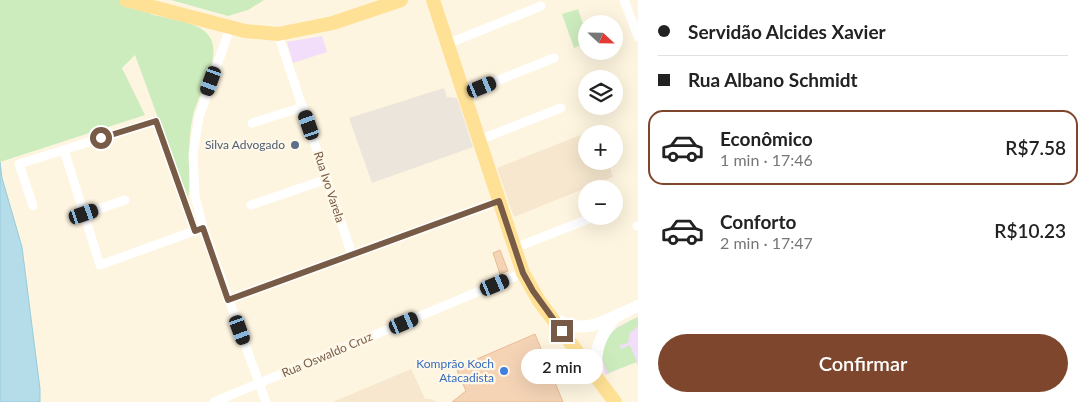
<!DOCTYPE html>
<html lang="pt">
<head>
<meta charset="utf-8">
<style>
  :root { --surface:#fff; --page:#f6f6f6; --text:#222; --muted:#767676; --line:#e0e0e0; --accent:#7f462e }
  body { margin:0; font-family:Lato,sans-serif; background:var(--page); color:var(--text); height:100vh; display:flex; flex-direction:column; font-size:19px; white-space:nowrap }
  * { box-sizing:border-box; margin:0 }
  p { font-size:16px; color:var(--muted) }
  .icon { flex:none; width:28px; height:28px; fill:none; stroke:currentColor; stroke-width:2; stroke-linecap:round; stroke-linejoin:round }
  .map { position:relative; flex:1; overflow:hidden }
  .side { display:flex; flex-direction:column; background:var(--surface); width:450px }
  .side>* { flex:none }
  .banner { display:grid; align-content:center; height:110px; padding:0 20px; background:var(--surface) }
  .needle { width:32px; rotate:112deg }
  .fabs { position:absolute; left:578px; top:15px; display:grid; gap:10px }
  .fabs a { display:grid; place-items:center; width:45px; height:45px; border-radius:50%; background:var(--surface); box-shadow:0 5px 20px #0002; font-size:25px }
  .end { position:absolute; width:22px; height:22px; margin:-11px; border:6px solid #775b46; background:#fff; box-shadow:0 0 0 2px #fff }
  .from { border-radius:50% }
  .bubble { position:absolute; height:35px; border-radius:18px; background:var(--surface); box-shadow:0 5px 20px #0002; font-size:16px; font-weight:600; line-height:35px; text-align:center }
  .car { position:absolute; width:15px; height:30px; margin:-15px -8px; border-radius:6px; box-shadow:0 0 4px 1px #0007; background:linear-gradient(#222 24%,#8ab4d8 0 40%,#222 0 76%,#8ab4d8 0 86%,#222 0) }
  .banner b { display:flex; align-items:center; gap:18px; height:48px; font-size:19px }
  .banner b+b { border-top:1px solid var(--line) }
  .banner i { width:12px; height:12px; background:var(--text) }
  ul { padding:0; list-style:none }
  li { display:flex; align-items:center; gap:15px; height:75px; margin:0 10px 8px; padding:0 10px; border:2px solid transparent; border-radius:15px }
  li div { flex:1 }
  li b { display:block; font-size:19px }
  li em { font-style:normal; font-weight:600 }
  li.active { border-color:var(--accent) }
  li>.icon { width:45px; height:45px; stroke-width:1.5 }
  .primary-button { display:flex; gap:10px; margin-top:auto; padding:10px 20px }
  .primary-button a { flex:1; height:58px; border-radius:30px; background:var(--accent); color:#fff; font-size:20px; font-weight:600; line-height:58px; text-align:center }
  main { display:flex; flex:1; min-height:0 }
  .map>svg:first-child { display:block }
  .residential { fill:#f6e7ce }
  .industrial { fill:#ece5dc }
  .education { fill:#f2ddfa }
  .green { fill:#cdecbe }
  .water { fill:#b4dce9; stroke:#99cbdb }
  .building { fill:#f5d4b6; stroke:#e9bc95 }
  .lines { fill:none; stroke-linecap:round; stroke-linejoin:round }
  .street { stroke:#fff; stroke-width:9 }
  .secondary { stroke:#fff; stroke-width:12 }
  .primary { stroke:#ffe196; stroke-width:14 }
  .route { stroke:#775b46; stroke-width:6 }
  .service-dot { fill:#5c6f8a; stroke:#fff8e8; stroke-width:2 }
  .shop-dot { fill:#3f7fe0; stroke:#fff8e8; stroke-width:2 }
  .labels { text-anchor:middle; stroke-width:4.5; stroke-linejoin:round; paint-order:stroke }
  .service-label { font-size:12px; fill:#4e5e75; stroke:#fff8e8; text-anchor:end }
  .street-label { font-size:12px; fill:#775b46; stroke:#fff8e8 }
  .shop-label { font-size:12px; fill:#366cbe; stroke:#fff8e8; text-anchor:end }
</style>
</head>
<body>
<main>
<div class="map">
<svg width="638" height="402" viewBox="0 0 638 402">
  <rect width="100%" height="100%" fill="#fef5e0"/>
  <g class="residential">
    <path d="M 598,128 L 599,134 L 586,134 L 586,161 L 608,161 L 613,177 L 514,217 L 497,168 Z"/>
    <path d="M 411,369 L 425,399 L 431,399 L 437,402 L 333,402 Z"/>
  </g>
  <path class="industrial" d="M 444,88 L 447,97 L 457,98 L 473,147 L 372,183 L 349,118 Z"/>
  <g class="education">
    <path d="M 322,36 L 327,52 L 293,63 L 287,42 Z"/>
    <path d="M 638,317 L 638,365 L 636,362 L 605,375 L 601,359 L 613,331 L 619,326 Z"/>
  </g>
  <g class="green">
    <path d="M 0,0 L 149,0 L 150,14 C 165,18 184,20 198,27 C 233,44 199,90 193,116 C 186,144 192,172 188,200 L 135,55 L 122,68 L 145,115 L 0,162 Z"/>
    <path d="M 171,0 L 264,0 L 248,10 L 228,16 Z"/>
    <path d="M 578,9 L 586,33 L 586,43 L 574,48 L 562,14 Z"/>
    <path d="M 638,317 L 638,326 L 630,333 L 628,343 L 620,345 L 621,349 L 630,345 L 637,362 L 608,373 C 606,367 602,361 602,355 C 601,334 623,324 638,317 Z"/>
  </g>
  <path class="water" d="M 0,162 L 2,178 L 22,247 L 40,389 L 40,402 L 0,402 Z"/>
  <g class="building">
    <path d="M 500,250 L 508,271 L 500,274 L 493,253 Z"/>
    <path d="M 535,334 L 563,402 L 452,402 L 466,391 L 456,368 Z"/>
  </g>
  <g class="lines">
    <g class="street">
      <path d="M 624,0 L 638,37"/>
      <path d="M 230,28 L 199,117 L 193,154 L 195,196 L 203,228 L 266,402"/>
      <path d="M 278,34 L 352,255"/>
      <path d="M 447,44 L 541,6"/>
      <path d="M 464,94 L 554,58"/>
      <path d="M 252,123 L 303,107"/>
      <path d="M 479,140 L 561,108"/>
      <path d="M 64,150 L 100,265 L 200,229"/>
      <path d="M 251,205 L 327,179"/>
      <path d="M 33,206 L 19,164 L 156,121 L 195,231"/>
      <path d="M 614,209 L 616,208"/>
      <path d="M 84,214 L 125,200"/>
      <path d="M 637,226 L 638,226"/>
      <path d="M 515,248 L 596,216"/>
      <path d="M 228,300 L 499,201"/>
      <path d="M 214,402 L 523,273"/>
    </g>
    <g class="secondary">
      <path d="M 551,317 C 586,338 605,320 638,306"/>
      <path d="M 596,377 C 595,349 598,339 615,317"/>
    </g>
    <g class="primary">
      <path d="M 126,0 L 245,31 L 278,34 L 333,23 L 401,0"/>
      <path d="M 433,0 L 523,273 L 539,301 L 615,402"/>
    </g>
  </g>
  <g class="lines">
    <path class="route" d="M 101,138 L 156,121 L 195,231 L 203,228 L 228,300 L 499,201 L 523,273 L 533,291 L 562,331"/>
  </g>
  <circle class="service-dot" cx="295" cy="145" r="5"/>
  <circle class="shop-dot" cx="504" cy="371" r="5"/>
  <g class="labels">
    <g class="service-label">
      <text x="285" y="149">Silva Advogado</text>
    </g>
    <g class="street-label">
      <text transform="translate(329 187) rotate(72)" y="4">Rua Ivo Varela</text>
      <text transform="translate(327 355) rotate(-23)" y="4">Rua Oswaldo Cruz</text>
    </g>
    <g class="shop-label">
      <text x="494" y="368">Komprão Koch<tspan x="494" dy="14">Atacadista</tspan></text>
    </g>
  </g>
</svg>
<div class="fabs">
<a><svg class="needle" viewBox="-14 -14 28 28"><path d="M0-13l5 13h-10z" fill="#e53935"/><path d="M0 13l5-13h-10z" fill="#767676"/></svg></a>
<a><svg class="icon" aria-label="layers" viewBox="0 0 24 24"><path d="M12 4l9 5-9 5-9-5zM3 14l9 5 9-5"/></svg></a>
<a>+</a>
<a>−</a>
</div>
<i class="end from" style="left:101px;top:138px"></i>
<i class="end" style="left:562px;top:331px"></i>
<div class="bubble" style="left:521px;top:349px;width:82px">2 min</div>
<i class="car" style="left:211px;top:81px;rotate:200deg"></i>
<i class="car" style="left:482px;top:87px;rotate:68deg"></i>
<i class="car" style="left:309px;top:125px;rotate:341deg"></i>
<i class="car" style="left:84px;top:214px;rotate:71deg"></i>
<i class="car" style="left:495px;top:285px;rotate:67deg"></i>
<i class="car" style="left:404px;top:323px;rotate:67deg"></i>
<i class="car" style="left:240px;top:330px;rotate:160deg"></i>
</div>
<section class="side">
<div class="banner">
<b><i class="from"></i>Servidão Alcides Xavier</b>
<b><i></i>Rua Albano Schmidt</b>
</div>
<ul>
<li class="active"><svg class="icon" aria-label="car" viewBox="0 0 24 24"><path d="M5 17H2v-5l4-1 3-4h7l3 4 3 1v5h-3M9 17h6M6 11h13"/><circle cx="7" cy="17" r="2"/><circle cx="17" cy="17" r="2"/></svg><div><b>Econômico</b><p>1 min · 17:46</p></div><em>R$7.58</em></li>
<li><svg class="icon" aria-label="car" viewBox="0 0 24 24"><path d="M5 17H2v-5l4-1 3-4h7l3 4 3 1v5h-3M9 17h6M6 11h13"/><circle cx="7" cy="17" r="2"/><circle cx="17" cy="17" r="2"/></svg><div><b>Conforto</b><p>2 min · 17:47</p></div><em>R$10.23</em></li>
</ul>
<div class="primary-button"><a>Confirmar</a></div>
</section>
</main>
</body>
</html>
